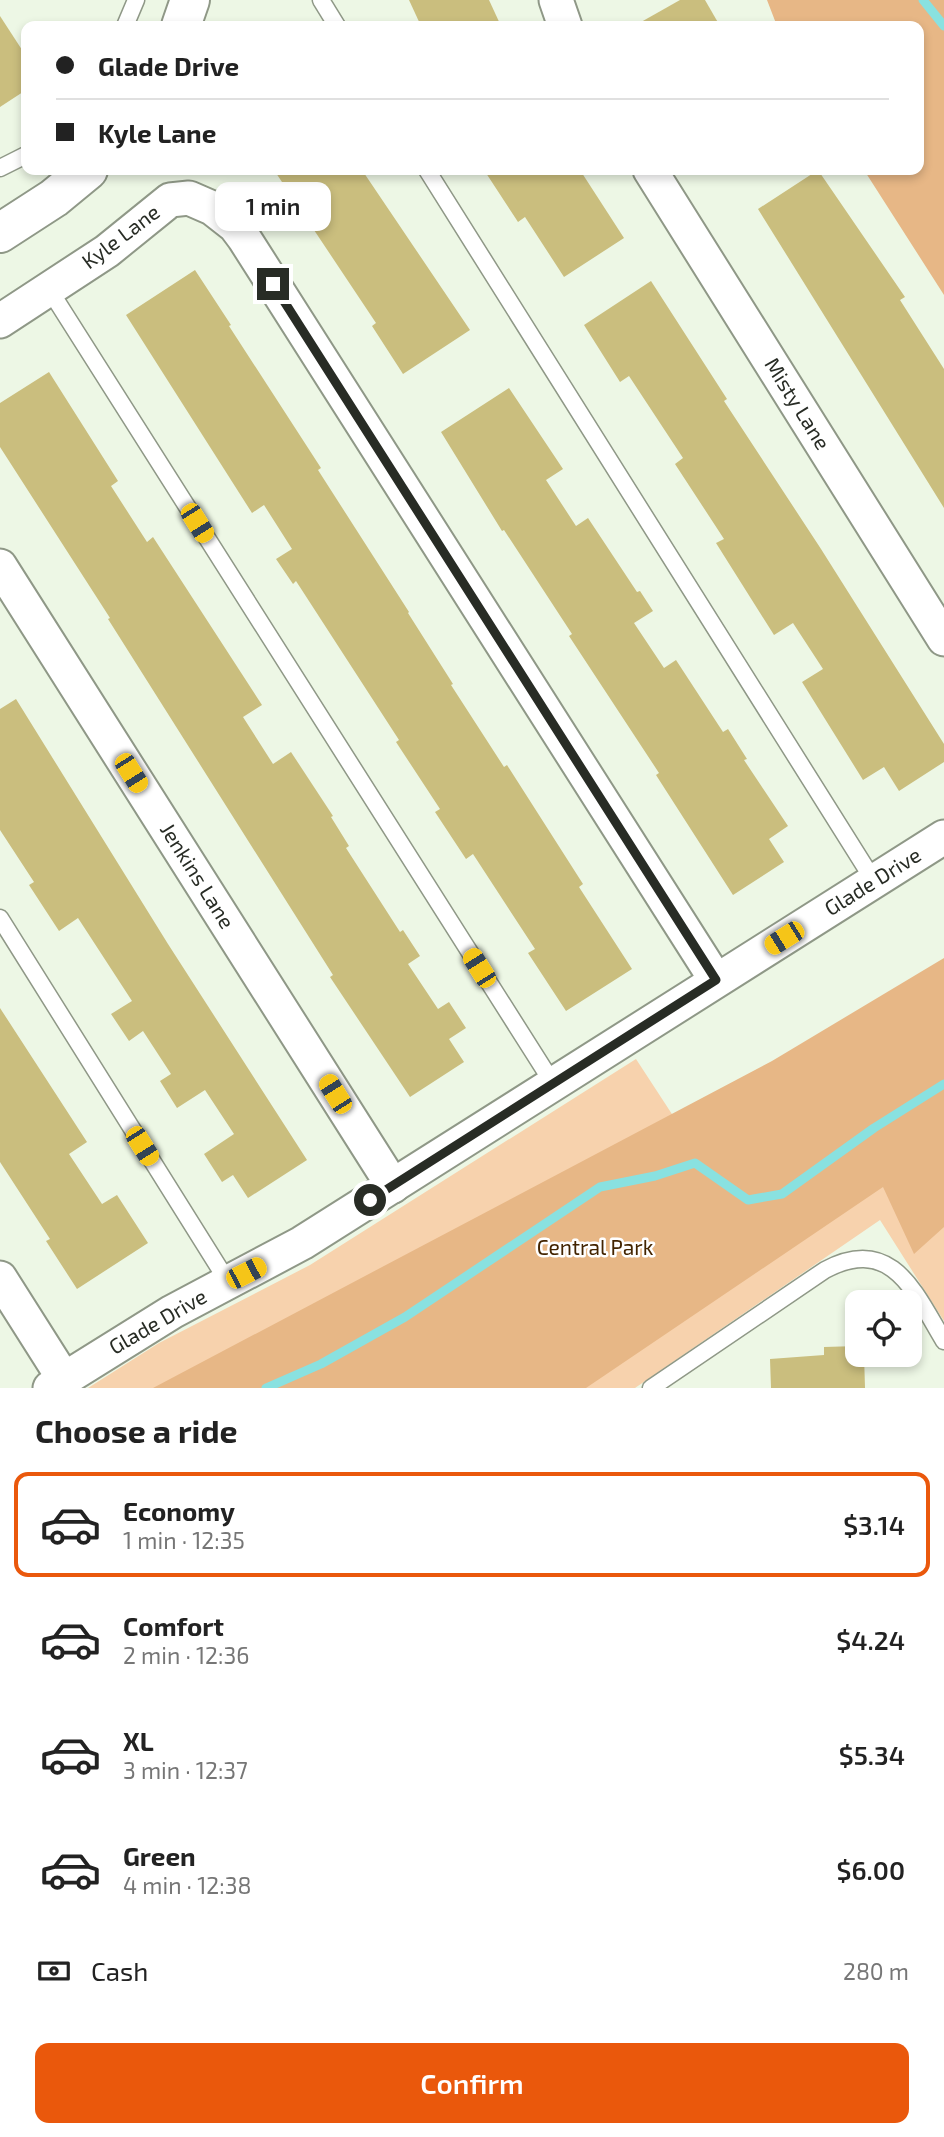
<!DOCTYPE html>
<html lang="en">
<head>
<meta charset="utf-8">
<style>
  :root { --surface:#fff; --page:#f6f6f6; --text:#222; --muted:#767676; --line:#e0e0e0; --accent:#ea580c }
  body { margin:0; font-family:"Exo 2",sans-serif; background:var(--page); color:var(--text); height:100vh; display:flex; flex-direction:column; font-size:26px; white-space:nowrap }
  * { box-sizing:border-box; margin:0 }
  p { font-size:23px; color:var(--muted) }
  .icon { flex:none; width:38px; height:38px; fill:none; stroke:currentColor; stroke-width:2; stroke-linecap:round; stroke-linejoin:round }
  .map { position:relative; height:1388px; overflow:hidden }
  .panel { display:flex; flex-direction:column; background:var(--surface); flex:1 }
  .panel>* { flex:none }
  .banner { position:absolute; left:21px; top:21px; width:903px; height:154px; border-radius:14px; box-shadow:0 4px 10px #0003; display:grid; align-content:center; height:154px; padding:0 35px; background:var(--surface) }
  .controls { position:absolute; left:845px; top:1290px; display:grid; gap:14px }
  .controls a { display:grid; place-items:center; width:77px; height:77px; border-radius:14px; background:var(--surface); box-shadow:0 4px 10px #0003; font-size:35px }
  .end { position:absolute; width:32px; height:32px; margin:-16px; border:9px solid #282c25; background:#fff; box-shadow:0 0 0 4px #fff }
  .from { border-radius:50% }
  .bubble { position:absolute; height:49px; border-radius:14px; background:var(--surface); box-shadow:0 4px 10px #0003; font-size:23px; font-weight:600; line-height:49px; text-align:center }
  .car { position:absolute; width:21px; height:42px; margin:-21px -10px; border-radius:9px; box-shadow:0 0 5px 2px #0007; background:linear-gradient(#f5c518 24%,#345 0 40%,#f5c518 0 76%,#345 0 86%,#f5c518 0) }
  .banner b { display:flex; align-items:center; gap:24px; height:66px; font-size:26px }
  .banner b+b { border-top:2px solid var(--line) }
  .banner i { width:18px; height:18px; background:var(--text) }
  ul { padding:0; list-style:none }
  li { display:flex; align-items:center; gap:21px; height:105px; margin:0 14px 10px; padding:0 21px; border:4px solid transparent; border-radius:14px }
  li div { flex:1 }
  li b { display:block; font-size:26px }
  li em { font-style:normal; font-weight:600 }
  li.on { border-color:var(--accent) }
  li>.icon { width:63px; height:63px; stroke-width:1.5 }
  h2 { padding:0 35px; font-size:32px; line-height:84px }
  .pay { display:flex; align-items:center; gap:18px; height:77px; padding:0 35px; font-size:26px }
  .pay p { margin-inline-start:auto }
  .primary-button { display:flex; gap:14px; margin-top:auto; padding:14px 35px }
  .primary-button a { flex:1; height:80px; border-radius:14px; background:var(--accent); color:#fff; font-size:28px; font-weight:600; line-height:80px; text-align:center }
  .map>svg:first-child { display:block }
  .green { fill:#f7d2ad }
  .forest { fill:#e7b786 }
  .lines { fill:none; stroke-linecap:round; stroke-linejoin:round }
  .stream { stroke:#89e1e0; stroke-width:9 }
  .building { fill:#cabe7e }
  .service-casing { stroke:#8f9887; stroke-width:19 }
  .minor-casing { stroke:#8f9887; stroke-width:37 }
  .tertiary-casing { stroke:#8f9887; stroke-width:42 }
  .service { stroke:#fff; stroke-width:16 }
  .minor { stroke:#fff; stroke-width:33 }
  .tertiary { stroke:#fff; stroke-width:38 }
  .route { stroke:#282c25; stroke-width:9 }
  .labels { text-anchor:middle; stroke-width:5; stroke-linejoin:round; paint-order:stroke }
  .street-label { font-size:21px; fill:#282c25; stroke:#fff }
  .park-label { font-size:21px; fill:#432400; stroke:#fff }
</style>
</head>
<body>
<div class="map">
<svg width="944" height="1388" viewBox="0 0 944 1388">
  <rect width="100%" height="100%" fill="#edf7e5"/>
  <path class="green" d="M 636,1059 L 747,1229 L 944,1101 L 944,1321 L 880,1220 L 635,1388 L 88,1388 L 159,1343 L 310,1265 Z"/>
  <g class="forest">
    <path d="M 767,0 L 944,0 L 944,295 L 864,170 L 919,170 L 919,26 L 777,26 Z"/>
    <path d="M 944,958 L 944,1227 L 914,1254 L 883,1187 L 586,1388 L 153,1388 L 772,1061 Z"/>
  </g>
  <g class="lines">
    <g class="stream">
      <path d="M 923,0 L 944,26"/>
      <path d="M 266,1388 L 321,1364 L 405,1317 L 600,1187 L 655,1176 L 695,1163 L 748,1200 L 782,1194 L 874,1128 L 944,1084"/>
    </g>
  </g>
  <g class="building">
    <path d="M 409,0 L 489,0 L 501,26 L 421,26 Z"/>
    <path d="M 680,0 L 705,0 L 720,26 L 634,26 Z"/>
    <path d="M 0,16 L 26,56 L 26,90 L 0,107 Z"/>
    <path d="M 274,170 L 362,170 L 470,330 L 403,374 L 372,326 L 376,323 Z"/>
    <path d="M 484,170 L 580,170 L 624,238 L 564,277 L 525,217 L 518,222 Z"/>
    <path d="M 818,170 L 905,297 L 900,300 L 944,369 L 944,508 L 758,209 Z"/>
    <path d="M 195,270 L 231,325 L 229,326 L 321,468 L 318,470 L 409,612 L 408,613 L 453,684 L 451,685 L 504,767 L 507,765 L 583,884 L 579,887 L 632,969 L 566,1011 L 528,953 L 535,949 L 473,854 L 466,859 L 435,812 L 440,809 L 396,742 L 399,740 L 296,581 L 293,584 L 276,559 L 292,549 L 264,505 L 252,513 L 126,315 Z"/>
    <path d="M 651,281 L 727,399 L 724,401 L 821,549 L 944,744 L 944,762 L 899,791 L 884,767 L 863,780 L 802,682 L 823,669 L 793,623 L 774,635 L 716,543 L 724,539 L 675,464 L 683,458 L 629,376 L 620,382 L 584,325 Z"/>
    <path d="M 49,372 L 118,481 L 111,486 L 147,542 L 153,537 L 262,705 L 243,717 L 273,764 L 291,752 L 333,816 L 331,817 L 349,846 L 346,848 L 400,932 L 403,930 L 420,956 L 408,964 L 438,1009 L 449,1002 L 466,1028 L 449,1039 L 464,1062 L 410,1097 L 330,977 L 333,975 L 108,619 L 110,618 L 0,447 L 0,403 Z"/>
    <path d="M 509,388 L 563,469 L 546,480 L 576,526 L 588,518 L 637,592 L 640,591 L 653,611 L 634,623 L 664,668 L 676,660 L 723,732 L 728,729 L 747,759 L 744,760 L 788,826 L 769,839 L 784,862 L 733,895 L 656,775 L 659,773 L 569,636 L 572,634 L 504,530 L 502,531 L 441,432 Z"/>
    <path d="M 16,699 L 168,944 L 307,1160 L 248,1198 L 233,1175 L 222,1182 L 204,1154 L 234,1134 L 205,1090 L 177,1108 L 160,1081 L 171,1074 L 143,1031 L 129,1041 L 111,1014 L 132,1001 L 78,918 L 59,931 L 29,885 L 34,882 L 0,830 L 0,709 Z"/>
    <path d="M 0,1008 L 87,1142 L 69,1154 L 102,1204 L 117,1195 L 148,1243 L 77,1289 L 46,1241 L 50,1239 L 0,1162 Z"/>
    <path d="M 858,1346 L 858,1354 L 864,1354 L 865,1388 L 771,1388 L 770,1359 L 824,1355 L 824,1347 Z"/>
  </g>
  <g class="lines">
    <g class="service-casing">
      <g id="service">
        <path d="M 321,0 L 337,26"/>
        <path d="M 125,26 L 136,0"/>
        <path d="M 0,168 L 26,155"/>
        <path d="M 427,170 L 874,881"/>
        <path d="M 49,289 L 554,1085"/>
        <path d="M 0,918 L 228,1282"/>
        <path d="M 651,1388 L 825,1270 C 892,1234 915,1293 944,1341"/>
      </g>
    </g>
    <g class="minor-casing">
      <g id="minor">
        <path d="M 556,0 L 565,26"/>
        <path d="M 650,170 L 944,639"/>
        <path d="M 0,321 L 107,251 L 170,200 L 189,198 L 212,208 L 235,226 L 244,238 L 716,980"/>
        <path d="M 0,566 L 393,1186"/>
        <path d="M 0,1278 L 64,1379"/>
        <path d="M 50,1388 L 172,1312 L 302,1243 L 944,837"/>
      </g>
    </g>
    <g class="tertiary-casing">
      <g id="tertiary">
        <path d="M 181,26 L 190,0"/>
        <path d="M 0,233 L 54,198 L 88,170"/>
      </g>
    </g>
    <use href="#service" class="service"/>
    <use href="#minor" class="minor"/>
    <use href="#tertiary" class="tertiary"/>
  </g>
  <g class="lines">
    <path class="route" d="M 273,284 L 716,980 L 370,1200"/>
  </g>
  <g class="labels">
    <g class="street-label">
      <text transform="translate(121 237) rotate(-37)" y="7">Kyle Lane</text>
      <text transform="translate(797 404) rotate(58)" y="7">Misty Lane</text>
      <text transform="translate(197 876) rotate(58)" y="7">Jenkins Lane</text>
      <text transform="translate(873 882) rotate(-32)" y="7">Glade Drive</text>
      <text transform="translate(158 1322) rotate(-30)" y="7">Glade Drive</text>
    </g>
    <g class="park-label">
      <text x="595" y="1255">Central Park</text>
    </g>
  </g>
</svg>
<div class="controls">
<a><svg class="icon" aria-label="locate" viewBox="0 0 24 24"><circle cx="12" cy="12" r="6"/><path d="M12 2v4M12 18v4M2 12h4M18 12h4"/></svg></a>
</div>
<i class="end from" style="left:370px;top:1200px"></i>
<i class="end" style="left:273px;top:284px"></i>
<div class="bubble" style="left:215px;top:182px;width:116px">1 min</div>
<i class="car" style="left:197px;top:523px;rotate:148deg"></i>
<i class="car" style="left:131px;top:773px;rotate:148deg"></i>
<i class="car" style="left:784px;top:938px;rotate:238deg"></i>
<i class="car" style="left:479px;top:968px;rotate:328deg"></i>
<i class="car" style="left:335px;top:1094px;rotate:328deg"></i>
<i class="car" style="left:142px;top:1146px;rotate:148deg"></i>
<i class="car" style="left:246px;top:1273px;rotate:63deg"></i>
<div class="banner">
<b><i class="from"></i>Glade Drive</b>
<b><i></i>Kyle Lane</b>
</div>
</div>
<section class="panel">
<h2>Choose a ride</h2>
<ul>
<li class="on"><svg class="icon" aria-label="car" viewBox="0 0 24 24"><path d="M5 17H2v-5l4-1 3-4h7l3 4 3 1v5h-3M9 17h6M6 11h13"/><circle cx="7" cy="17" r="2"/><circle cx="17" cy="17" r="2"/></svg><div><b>Economy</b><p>1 min · 12:35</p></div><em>$3.14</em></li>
<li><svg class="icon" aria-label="car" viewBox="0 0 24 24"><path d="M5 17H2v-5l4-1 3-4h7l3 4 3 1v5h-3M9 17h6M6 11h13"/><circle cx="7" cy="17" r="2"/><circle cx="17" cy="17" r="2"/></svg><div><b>Comfort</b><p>2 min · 12:36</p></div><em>$4.24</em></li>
<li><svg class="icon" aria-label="car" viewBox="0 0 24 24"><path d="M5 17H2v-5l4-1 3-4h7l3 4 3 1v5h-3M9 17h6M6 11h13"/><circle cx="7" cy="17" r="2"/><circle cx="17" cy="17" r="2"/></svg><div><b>XL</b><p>3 min · 12:37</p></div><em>$5.34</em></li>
<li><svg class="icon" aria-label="car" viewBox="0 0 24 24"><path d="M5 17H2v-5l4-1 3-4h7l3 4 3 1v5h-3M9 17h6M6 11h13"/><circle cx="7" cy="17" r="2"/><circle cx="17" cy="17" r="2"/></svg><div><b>Green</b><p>4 min · 12:38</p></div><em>$6.00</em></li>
</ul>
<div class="pay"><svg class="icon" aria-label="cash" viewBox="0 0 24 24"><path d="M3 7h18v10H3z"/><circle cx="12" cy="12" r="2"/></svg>Cash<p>280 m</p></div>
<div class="primary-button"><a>Confirm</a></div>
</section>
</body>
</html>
